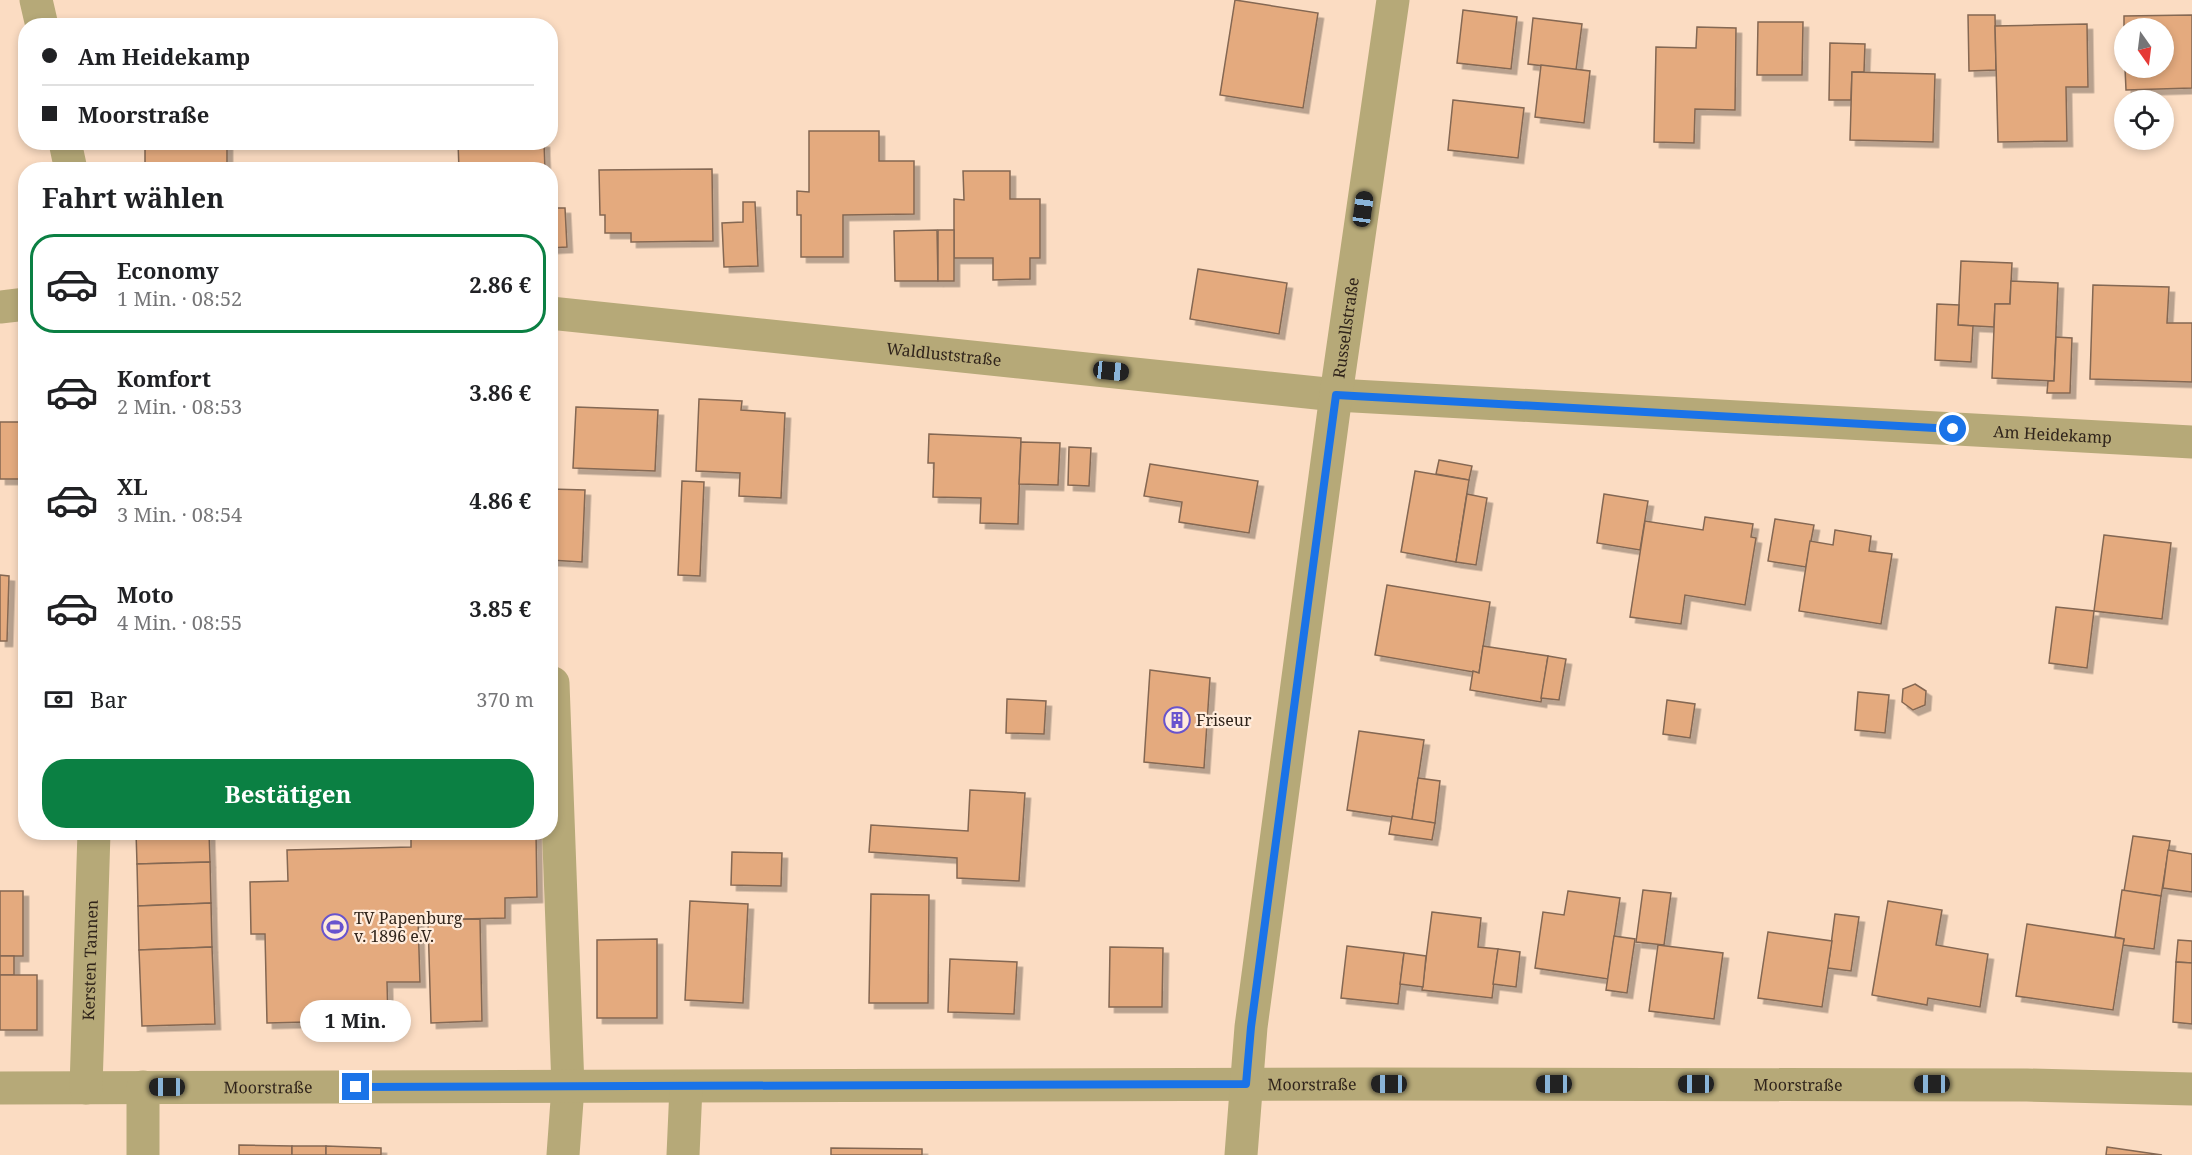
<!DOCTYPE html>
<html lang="de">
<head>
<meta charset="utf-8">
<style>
  :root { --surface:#fff; --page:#f2f2f2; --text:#202124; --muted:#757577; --line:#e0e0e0; --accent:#0b8043 }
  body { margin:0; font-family:"Noto Serif",serif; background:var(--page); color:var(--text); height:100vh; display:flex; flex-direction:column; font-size:22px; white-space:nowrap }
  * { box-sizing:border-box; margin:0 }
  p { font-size:20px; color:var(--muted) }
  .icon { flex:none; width:33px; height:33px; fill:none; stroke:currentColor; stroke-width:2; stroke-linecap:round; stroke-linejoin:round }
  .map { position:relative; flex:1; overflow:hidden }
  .drawer { position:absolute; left:18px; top:162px; width:540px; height:678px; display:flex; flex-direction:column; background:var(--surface); border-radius:24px; box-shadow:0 3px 9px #0003 }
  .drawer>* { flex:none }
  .hud { position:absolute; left:18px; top:18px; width:540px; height:132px; border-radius:24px; box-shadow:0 3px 9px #0003; display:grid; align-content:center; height:132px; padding:0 24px; background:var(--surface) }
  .needle { width:39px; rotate:166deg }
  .buttons { position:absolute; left:2114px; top:18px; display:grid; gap:12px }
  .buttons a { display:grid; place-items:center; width:60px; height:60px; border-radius:50%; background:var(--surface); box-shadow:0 3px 9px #0003; font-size:30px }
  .end { position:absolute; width:27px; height:27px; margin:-14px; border:8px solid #1a73e8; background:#fff; box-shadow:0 0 0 3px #fff }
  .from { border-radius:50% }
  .bubble { position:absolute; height:42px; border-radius:21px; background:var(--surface); box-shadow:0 3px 9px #0003; font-size:20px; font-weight:700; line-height:42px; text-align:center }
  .car { position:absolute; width:18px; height:36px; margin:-18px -9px; border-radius:8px; box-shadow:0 0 4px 2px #0007; background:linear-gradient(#222 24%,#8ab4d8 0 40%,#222 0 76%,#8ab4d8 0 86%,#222 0) }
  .hud b { display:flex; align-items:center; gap:21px; height:57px; font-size:22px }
  .hud b+b { border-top:2px solid var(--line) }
  .hud i { width:15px; height:15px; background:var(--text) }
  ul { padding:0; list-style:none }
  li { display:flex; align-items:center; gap:18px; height:99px; margin:0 12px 9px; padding:0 12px; border:3px solid transparent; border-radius:24px }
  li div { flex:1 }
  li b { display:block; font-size:22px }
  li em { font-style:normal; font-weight:700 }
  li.active { border-color:var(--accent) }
  li>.icon { width:54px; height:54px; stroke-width:1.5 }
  h2 { padding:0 24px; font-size:27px; line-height:72px }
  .pay { display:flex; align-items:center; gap:15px; height:66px; padding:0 24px; font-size:22px }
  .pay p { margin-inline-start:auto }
  .action { display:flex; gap:12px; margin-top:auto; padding:12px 24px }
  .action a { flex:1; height:69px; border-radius:24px; background:var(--accent); color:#fff; font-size:24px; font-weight:700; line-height:69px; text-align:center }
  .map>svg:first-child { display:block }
  .building { fill:#e4aa7e; stroke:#846752; stroke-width:1.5; filter:url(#shadow) }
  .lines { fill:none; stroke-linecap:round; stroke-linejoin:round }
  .minor { stroke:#b6a978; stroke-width:33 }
  .route { stroke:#1a73e8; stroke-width:8 }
  .labels { text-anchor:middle; stroke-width:4.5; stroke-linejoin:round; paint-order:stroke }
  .street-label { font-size:16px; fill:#30241b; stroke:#ffecdc }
  .poi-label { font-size:16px; fill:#30241b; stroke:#ffecdc; text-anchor:start }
</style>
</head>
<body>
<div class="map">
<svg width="2192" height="1155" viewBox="0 0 2192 1155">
  <defs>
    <filter id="shadow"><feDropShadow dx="5.5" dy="5.5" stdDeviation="0" flood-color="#0004"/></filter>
  </defs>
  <rect width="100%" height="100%" fill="#fbdcc2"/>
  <g class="building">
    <path d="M 1235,0 L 1318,13 L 1303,108 L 1220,95 Z"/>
    <path d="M 1463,10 L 1517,17 L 1511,69 L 1457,63 Z"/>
    <path d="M 1968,15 L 1995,15 L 1996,70 L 1969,71 Z"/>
    <path d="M 2192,15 L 2192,88 L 2126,90 L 2125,68 L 2163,68 L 2163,28 L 2124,28 L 2124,16 Z"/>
    <path d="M 1533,18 L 1582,24 L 1576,70 L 1528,64 Z"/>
    <path d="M 1758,22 L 1803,22 L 1802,75 L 1757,75 Z"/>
    <path d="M 2087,24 L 2088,87 L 2066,87 L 2067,141 L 1998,142 L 1995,26 Z"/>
    <path d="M 1697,27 L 1736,28 L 1735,110 L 1695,109 L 1694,143 L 1654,142 L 1656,47 L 1696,48 Z"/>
    <path d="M 1830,43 L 1865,44 L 1864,72 L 1852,72 L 1851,100 L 1829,100 Z"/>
    <path d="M 1541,65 L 1590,71 L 1584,123 L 1535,117 Z"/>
    <path d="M 1852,72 L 1935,74 L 1933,142 L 1850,140 Z"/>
    <path d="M 1453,100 L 1524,108 L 1518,158 L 1448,150 Z"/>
    <path d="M 809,131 L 879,131 L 879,161 L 914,161 L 914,214 L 843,215 L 843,257 L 801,257 L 801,215 L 797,215 L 797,191 L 809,192 Z"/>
    <rect x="145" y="142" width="82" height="28"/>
    <path d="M 458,142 L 544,142 L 545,170 L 459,170 Z"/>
    <path d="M 712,169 L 713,241 L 631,242 L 631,233 L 605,233 L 605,215 L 600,215 L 599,170 Z"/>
    <path d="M 963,171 L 1010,171 L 1010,199 L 1040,199 L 1040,258 L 1030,258 L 1030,279 L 993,280 L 993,258 L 954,258 L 954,199 L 964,200 Z"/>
    <path d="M 743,202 L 755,202 L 758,266 L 724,267 L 722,223 L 743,222 Z"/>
    <path d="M 550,208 L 565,208 L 567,247 L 550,248 Z"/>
    <path d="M 937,230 L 938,281 L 895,281 L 894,231 Z"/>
    <rect x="938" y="230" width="16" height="51"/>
    <path d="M 1961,261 L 2012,263 L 2010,304 L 1995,304 L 1994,327 L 1958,325 Z"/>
    <path d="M 1198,269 L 1287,283 L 1279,334 L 1190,319 Z"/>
    <path d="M 2011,281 L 2058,283 L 2054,381 L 1992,378 L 1995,304 L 2010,304 Z"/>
    <path d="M 2093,285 L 2169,287 L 2167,323 L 2192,323 L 2192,382 L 2090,379 Z"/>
    <path d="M 1937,304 L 1959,305 L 1958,325 L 1973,326 L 1971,362 L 1935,360 Z"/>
    <path d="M 2056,337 L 2072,338 L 2070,393 L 2047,393 L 2048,381 L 2054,381 Z"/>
    <path d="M 699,399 L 742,401 L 741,410 L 785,413 L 781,498 L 739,496 L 740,473 L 696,471 Z"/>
    <path d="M 576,407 L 658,410 L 655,471 L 573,468 Z"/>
    <rect x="0" y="422" width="26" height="57"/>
    <path d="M 929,434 L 1021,438 L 1018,524 L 980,523 L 981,498 L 933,497 L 934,463 L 928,463 Z"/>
    <path d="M 1021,442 L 1060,443 L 1058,485 L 1019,484 Z"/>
    <path d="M 1069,447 L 1091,448 L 1089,486 L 1068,485 Z"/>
    <path d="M 1439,460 L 1472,466 L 1469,480 L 1436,474 Z"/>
    <path d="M 1150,464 L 1258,481 L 1249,533 L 1179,522 L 1182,502 L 1144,496 Z"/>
    <path d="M 1415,471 L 1469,480 L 1456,562 L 1401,552 Z"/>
    <path d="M 682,481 L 704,482 L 700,576 L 678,575 Z"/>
    <path d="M 550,489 L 585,490 L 582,562 L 550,560 Z"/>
    <path d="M 1467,494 L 1487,498 L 1476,565 L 1456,562 Z"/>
    <path d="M 1604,494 L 1648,501 L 1640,550 L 1597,543 Z"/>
    <path d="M 1705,517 L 1753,524 L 1751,537 L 1756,538 L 1745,605 L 1685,595 L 1681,624 L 1630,617 L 1645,521 L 1703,530 Z"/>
    <path d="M 1775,519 L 1814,525 L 1806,567 L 1768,561 Z"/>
    <path d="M 1835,530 L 1871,536 L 1869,551 L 1892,554 L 1881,624 L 1799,611 L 1810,541 L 1833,545 Z"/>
    <path d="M 2104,535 L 2171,543 L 2162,619 L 2094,611 Z"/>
    <path d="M 0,575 L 9,576 L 7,641 L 0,641 Z"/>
    <path d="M 1387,585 L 1490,602 L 1479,673 L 1375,655 Z"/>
    <path d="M 2056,607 L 2094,611 L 2087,668 L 2049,663 Z"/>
    <path d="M 1483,646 L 1548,656 L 1541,702 L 1470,690 L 1473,671 L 1479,673 Z"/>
    <path d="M 1548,656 L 1566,659 L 1559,700 L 1541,698 Z"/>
    <path d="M 1150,670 L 1210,678 L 1204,768 L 1144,762 Z"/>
    <path d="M 1915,684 L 1926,691 L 1925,705 L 1913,710 L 1902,702 L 1903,689 Z"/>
    <path d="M 1858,692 L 1889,695 L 1885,733 L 1855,730 Z"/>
    <path d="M 1007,699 L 1046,701 L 1044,734 L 1006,733 Z"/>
    <path d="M 1667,700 L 1695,704 L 1690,738 L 1663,734 Z"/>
    <path d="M 1359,731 L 1424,740 L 1412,820 L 1347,810 Z"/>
    <path d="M 1418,778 L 1440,781 L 1435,823 L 1412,820 Z"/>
    <path d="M 970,790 L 1025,793 L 1019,881 L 957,878 L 957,858 L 869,852 L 871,825 L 968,831 Z"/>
    <path d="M 1392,816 L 1435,823 L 1432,840 L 1389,834 Z"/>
    <path d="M 136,832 L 209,832 L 210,862 L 137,864 Z"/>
    <path d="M 411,832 L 536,832 L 537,897 L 505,898 L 505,918 L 418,920 L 420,982 L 387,982 L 388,1020 L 267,1023 L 265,934 L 251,934 L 250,882 L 288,881 L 287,850 L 411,847 Z"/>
    <path d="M 2133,836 L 2170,841 L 2161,896 L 2124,891 Z"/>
    <path d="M 2168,850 L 2192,854 L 2192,892 L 2163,888 Z"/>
    <path d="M 732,852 L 782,853 L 781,886 L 731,885 Z"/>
    <path d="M 210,862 L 211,903 L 138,906 L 137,864 Z"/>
    <path d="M 1643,890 L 1671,893 L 1664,945 L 1636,942 Z"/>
    <path d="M 2122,890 L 2161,896 L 2154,949 L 2123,945 L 2124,939 L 2115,937 Z"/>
    <rect x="0" y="891" width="23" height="65"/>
    <path d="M 1568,891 L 1620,898 L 1608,979 L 1535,968 L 1543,912 L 1564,915 Z"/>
    <path d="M 871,894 L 929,895 L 928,1003 L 869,1003 Z"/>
    <path d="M 690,901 L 748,904 L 743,1003 L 685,1000 Z"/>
    <path d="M 1888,901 L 1942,910 L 1936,945 L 1988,954 L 1980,1007 L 1928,998 L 1927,1005 L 1872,995 Z"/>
    <path d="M 211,903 L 212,947 L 139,950 L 138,906 Z"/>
    <path d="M 1432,912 L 1481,918 L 1478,947 L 1498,949 L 1492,998 L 1422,990 Z"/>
    <path d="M 1835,914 L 1859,917 L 1851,971 L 1828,968 Z"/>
    <path d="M 480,919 L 482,1021 L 431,1023 L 428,920 Z"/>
    <path d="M 2027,924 L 2124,939 L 2113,1010 L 2016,996 Z"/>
    <path d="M 1768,932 L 1832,941 L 1822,1007 L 1758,998 Z"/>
    <path d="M 1614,936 L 1635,939 L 1627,993 L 1606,990 Z"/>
    <path d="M 657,939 L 657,1018 L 597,1018 L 597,940 Z"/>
    <path d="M 2178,940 L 2192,941 L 2192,963 L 2176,962 Z"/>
    <path d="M 1658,945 L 1723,953 L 1714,1019 L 1649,1011 Z"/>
    <path d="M 1347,946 L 1404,953 L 1398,1004 L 1341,998 Z"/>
    <path d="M 212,947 L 215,1024 L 142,1026 L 139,950 Z"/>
    <path d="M 1110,947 L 1163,948 L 1162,1007 L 1109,1007 Z"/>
    <path d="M 1498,949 L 1520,952 L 1516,987 L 1493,984 Z"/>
    <path d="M 1404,953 L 1426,956 L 1423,987 L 1400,984 Z"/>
    <rect x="0" y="956" width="14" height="19"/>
    <path d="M 950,959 L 1017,962 L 1014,1014 L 948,1012 Z"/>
    <path d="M 2176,962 L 2192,963 L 2192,1024 L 2173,1022 Z"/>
    <rect x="0" y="975" width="37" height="55"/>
    <path d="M 239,1145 L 292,1146 L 292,1155 L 239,1155 Z"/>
    <rect x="292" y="1146" width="34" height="9"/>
    <path d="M 326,1146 L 381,1148 L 381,1155 L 326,1155 Z"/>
    <path d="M 2107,1147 L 2162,1155 L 2106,1155 Z"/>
    <path d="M 831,1148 L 922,1149 L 922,1155 L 831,1155 Z"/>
  </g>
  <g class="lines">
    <g class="minor">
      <path d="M 36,0 L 42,26"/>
      <path d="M 65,142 L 71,170"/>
      <path d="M 0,307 L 26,304"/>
      <path id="s1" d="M 550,313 L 1336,395 L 2192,442"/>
      <path d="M 553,683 L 568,1087 L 563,1155"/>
      <path id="s2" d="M 0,1088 L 1365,1084 L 2027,1085 L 2192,1089"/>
      <path id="s3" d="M 86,1088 L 94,832"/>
      <path d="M 143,1155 L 143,1087"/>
      <path d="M 683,1155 L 686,1087"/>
      <path id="s4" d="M 1241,1155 L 1251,1027 L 1336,395 L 1393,0"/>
    </g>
  </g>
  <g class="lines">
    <path class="route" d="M 356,1087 L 1246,1084 L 1251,1027 L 1336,395 L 1953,429"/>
  </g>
  <defs>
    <g id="building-ring" transform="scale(1.35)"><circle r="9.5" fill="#ffecdc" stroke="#6854ce" stroke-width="1.5"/><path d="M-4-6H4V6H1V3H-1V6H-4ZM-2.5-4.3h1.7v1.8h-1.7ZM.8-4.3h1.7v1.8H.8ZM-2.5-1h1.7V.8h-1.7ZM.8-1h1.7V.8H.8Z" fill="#6854ce"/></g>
    <g id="stadium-ring" transform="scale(1.35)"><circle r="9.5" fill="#ffecdc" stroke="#6854ce" stroke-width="1.5"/><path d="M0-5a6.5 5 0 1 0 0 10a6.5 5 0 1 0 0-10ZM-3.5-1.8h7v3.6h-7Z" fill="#6854ce"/></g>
  </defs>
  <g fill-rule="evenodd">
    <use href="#building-ring" x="1177" y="720"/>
    <use href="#stadium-ring" x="335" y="927"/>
  </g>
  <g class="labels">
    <g class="street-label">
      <text dy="6" stroke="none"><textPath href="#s4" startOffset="834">Russellstraße</textPath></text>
      <text dy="6" stroke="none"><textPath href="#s1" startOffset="396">Waldluststraße</textPath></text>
      <text dy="6" stroke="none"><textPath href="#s1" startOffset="1508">Am Heidekamp</textPath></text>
      <text dy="6" stroke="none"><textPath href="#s3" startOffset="128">Kersten Tannen</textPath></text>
      <text dy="6" stroke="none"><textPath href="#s2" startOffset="1312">Moorstraße</textPath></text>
      <text dy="6" stroke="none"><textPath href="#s2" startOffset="1798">Moorstraße</textPath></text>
      <text dy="6" stroke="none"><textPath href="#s2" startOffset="268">Moorstraße</textPath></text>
    </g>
    <g class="poi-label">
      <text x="1196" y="726">Friseur</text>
      <text x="354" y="924">TV Papenburg<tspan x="354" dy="18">v. 1896 e.V.</tspan></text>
    </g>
  </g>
</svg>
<div class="buttons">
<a><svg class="needle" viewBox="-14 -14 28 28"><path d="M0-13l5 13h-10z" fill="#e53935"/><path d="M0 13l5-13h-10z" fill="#757577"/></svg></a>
<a><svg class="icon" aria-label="locate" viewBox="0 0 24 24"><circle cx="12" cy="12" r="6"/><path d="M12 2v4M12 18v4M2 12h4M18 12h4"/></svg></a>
</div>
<i class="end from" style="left:1953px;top:429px"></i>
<i class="end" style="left:356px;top:1087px"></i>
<div class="bubble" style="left:300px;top:1000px;width:111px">1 Min.</div>
<i class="car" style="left:1363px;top:209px;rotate:8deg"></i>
<i class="car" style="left:1111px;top:371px;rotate:96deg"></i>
<i class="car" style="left:1389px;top:1084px;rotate:270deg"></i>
<i class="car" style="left:1554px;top:1084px;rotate:270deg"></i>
<i class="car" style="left:1696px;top:1084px;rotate:270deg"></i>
<i class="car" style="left:1932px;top:1084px;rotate:270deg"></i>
<i class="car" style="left:167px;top:1087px;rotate:270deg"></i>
<div class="hud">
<b><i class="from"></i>Am Heidekamp</b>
<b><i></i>Moorstraße</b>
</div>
<section class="drawer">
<h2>Fahrt wählen</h2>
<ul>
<li class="active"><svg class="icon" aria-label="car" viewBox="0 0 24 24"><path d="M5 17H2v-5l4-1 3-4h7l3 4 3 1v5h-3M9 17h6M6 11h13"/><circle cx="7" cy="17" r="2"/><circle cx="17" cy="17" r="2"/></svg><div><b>Economy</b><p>1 Min. · 08:52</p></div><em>2.86 €</em></li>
<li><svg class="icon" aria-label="car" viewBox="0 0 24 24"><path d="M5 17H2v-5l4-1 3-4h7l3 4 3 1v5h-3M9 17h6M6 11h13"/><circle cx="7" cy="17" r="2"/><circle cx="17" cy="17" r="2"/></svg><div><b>Komfort</b><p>2 Min. · 08:53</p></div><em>3.86 €</em></li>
<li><svg class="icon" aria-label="car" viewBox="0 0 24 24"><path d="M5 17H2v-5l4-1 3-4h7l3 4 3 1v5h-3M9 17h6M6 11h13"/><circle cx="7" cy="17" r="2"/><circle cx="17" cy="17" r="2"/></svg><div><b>XL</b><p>3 Min. · 08:54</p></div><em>4.86 €</em></li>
<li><svg class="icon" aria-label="car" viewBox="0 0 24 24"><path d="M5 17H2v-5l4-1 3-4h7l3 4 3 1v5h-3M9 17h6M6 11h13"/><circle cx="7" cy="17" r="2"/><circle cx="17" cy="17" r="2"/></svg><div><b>Moto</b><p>4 Min. · 08:55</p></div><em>3.85 €</em></li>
</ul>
<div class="pay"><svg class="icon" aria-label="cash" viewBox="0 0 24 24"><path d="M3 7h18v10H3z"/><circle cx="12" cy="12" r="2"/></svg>Bar<p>370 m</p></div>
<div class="action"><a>Bestätigen</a></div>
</section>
</div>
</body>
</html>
